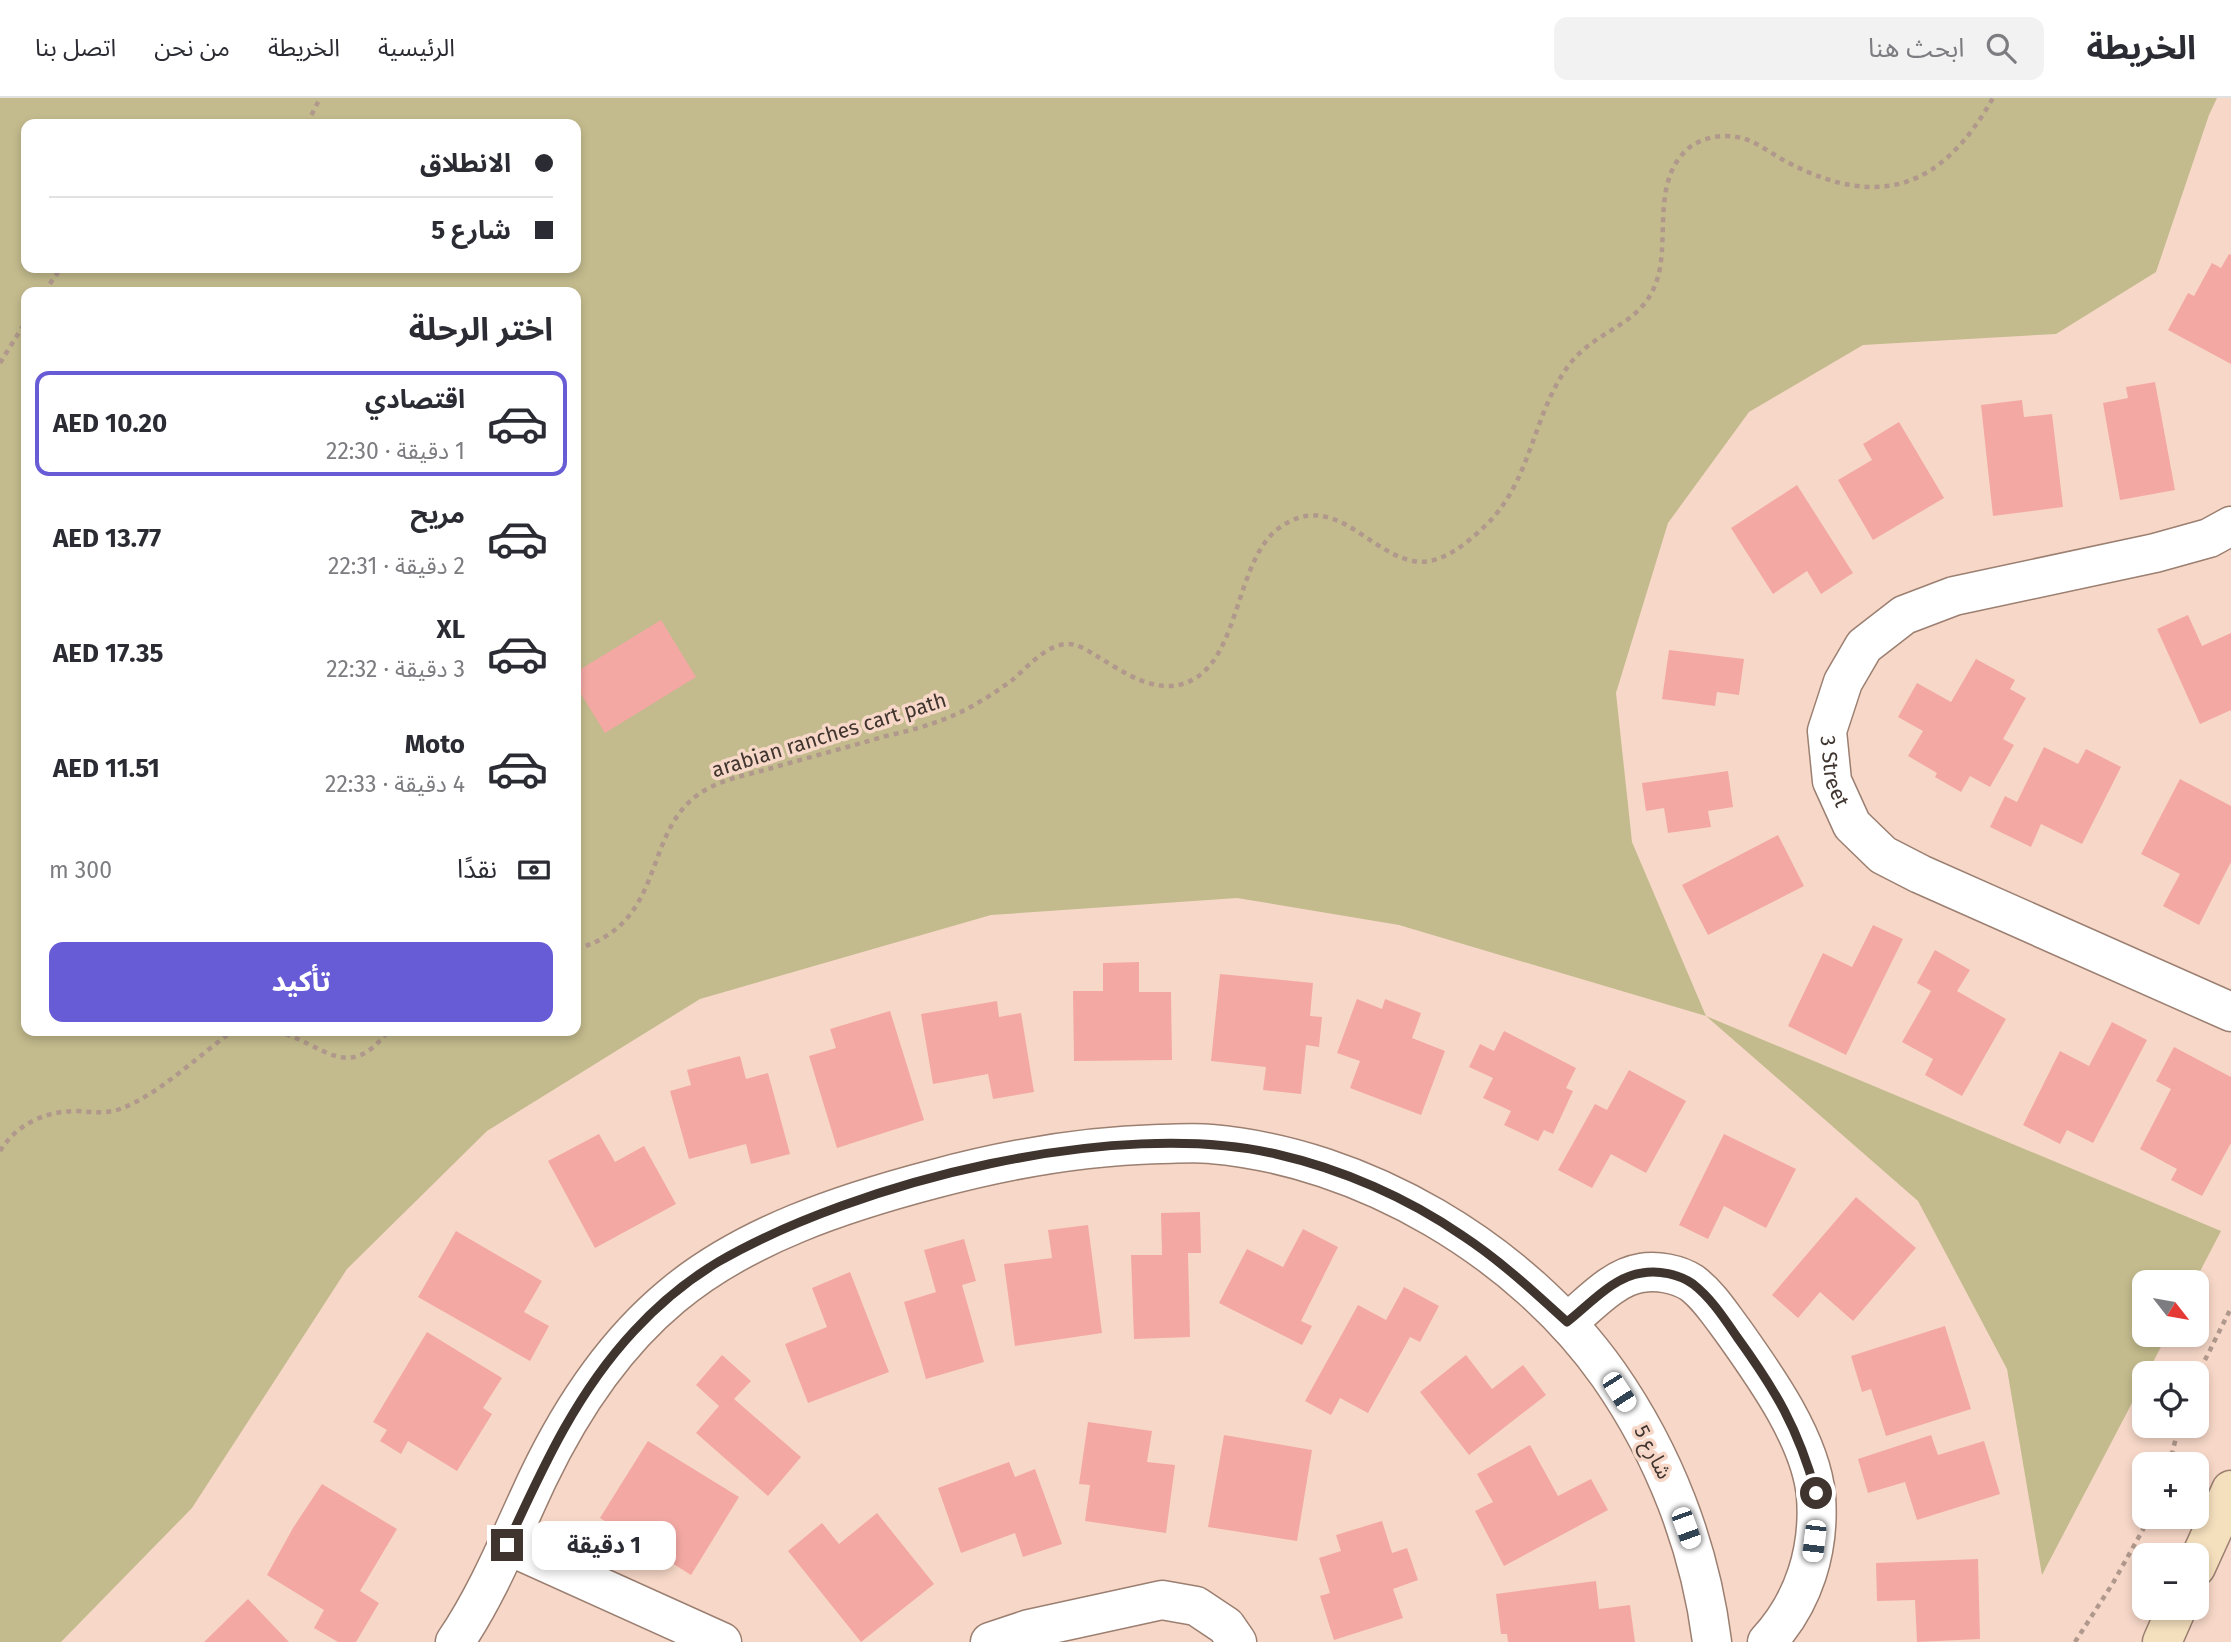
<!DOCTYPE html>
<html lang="ar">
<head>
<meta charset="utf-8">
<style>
  :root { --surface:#fff; --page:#f2f2f3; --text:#2b2b33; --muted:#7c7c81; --line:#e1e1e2; --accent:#675cd5 }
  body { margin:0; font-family:"Fira Sans","Noto Sans Arabic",sans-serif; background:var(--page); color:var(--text); direction:rtl; height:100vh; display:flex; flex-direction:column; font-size:26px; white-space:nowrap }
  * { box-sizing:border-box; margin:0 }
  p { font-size:23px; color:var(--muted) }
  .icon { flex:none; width:38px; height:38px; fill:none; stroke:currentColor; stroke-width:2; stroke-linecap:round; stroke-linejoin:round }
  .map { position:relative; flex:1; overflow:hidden; direction:ltr }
  .panel { position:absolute; left:21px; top:189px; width:560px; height:749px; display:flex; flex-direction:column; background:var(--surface); border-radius:14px; box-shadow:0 4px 10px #0003; direction:rtl }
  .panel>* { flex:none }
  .guide { position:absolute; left:21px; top:21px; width:560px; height:154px; border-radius:14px; box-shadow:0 4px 10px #0003; direction:rtl; display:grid; align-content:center; height:154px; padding:0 28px; background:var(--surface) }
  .needle { width:46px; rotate:121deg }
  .controls { position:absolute; left:2132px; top:1172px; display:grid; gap:14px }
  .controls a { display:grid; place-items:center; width:77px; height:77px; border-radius:14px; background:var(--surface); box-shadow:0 4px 10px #0003; font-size:35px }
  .end { position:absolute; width:32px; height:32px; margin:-16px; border:9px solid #40342e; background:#fff; box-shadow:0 0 0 4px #fff }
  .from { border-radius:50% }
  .bubble { position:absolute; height:49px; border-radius:14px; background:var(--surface); box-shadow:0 4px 10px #0003; font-size:23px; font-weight:700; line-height:49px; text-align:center; direction:rtl }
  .car { position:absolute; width:21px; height:42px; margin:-21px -10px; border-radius:9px; box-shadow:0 0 5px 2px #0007; background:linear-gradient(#fff 24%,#345 0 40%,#fff 0 76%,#345 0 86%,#fff 0) }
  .guide b { display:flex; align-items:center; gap:24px; height:66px; font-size:26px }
  .guide b+b { border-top:2px solid var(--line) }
  .guide i { width:18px; height:18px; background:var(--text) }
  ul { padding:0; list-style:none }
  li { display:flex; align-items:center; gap:21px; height:105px; margin:0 14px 10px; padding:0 14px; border:4px solid transparent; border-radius:14px }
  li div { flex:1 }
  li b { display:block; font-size:26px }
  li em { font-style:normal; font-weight:700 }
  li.active { border-color:var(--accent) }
  li>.icon { width:63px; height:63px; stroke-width:1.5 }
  h2 { padding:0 28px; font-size:32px; line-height:84px }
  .pay { display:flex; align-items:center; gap:18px; height:77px; padding:0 28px; font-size:26px }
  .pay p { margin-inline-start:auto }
  .button { display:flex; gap:14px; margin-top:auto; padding:14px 28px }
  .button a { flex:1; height:80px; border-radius:14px; background:var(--accent); color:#fff; font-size:28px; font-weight:700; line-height:80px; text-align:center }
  header { display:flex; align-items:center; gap:42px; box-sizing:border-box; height:98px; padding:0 35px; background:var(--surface); border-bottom:2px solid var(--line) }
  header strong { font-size:33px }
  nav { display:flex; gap:38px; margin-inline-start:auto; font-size:24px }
  .search { width:490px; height:63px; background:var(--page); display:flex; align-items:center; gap:18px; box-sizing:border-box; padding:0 24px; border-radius:14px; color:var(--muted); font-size:26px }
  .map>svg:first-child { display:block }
  .green { fill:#c3bb8d; fill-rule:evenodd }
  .building { fill:#f3a8a3 }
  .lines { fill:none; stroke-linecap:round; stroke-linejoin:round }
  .street-casing { stroke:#9b7f71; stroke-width:41 }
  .secondary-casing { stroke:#9b7f71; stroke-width:41 }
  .path { stroke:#b0988c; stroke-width:4.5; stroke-dasharray:5 5; stroke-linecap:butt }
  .street { stroke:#fff; stroke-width:38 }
  .secondary { stroke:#f5e0be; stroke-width:38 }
  .route { stroke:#40342e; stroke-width:9 }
  .labels { text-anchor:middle; stroke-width:7; stroke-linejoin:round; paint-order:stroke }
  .street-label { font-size:21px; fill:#40342e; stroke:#f7d8c8 }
</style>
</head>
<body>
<header>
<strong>الخريطة</strong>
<div class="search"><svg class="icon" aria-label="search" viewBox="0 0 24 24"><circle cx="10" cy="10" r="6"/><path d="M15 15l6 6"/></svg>ابحث هنا</div>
<nav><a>الرئيسية</a><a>الخريطة</a><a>من نحن</a><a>اتصل بنا</a></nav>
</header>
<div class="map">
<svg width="2231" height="1544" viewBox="0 0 2231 1544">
  <rect width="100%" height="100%" fill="#f7d8c8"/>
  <path class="green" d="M 0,0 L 2217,0 L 2209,17 L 2156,174 L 2056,236 L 1863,247 L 1749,314 L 1668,425 L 1616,595 L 1632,744 L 1706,918 L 2221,1133 L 2194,1185 L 2144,1185 L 2144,1237 L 2167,1237 L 2147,1276 L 2144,1276 L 2144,1282 L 2042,1477 L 2007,1271 L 1918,1103 L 1706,918 L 1399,827 L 1237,800 L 991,817 L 700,901 L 487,1033 L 347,1171 L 192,1410 L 61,1544 L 0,1544 ZM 26,26 L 576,26 L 576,170 L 26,170 ZM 26,194 L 576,194 L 576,933 L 26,933 Z"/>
  <g class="building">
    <path d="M 2229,156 L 2231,157 L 2231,266 L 2168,232 L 2188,195 L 2194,198 L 2212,165 L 2221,170 Z"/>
    <path d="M 2155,284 L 2175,392 L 2120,402 L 2103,305 L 2128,300 L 2126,289 Z"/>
    <path d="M 2022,302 L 2024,319 L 2052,316 L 2063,409 L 1993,418 L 1981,307 Z"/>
    <path d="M 1899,324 L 1944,400 L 1873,442 L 1838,382 L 1872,362 L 1863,346 Z"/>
    <path d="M 1797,387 L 1853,475 L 1821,496 L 1807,473 L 1773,496 L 1731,430 Z"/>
    <path d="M 2188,517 L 2202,548 L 2231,535 L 2231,612 L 2200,626 L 2157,531 Z"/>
    <path d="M 661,522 L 696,579 L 605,635 L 576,588 L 576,574 Z"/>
    <path d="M 1669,552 L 1744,561 L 1739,597 L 1717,594 L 1715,608 L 1662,601 Z"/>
    <path d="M 1976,561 L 2015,582 L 2010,591 L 2026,600 L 2003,641 L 2014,647 L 1990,689 L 1970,678 L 1961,694 L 1935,679 L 1937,675 L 1908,658 L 1923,633 L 1898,619 L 1917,585 L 1951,604 Z"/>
    <path d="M 2044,649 L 2078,666 L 2086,651 L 2121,669 L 2082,746 L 2041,726 L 2031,749 L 1990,729 L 2005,698 L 2017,704 Z"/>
    <path d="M 1728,673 L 1733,709 L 1708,713 L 1711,729 L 1668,735 L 1664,710 L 1646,713 L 1642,685 Z"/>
    <path d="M 2180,681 L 2231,708 L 2231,764 L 2199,827 L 2163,808 L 2180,776 L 2141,756 Z"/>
    <path d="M 1778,737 L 1804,788 L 1708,837 L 1682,787 Z"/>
    <path d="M 1873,827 L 1903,841 L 1846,957 L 1788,928 L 1823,855 L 1852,869 Z"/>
    <path d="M 1935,852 L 1970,872 L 1957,893 L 2006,921 L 1962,998 L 1925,977 L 1933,961 L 1902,944 L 1931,893 L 1917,885 Z"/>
    <path d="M 1139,864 L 1139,894 L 1171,894 L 1172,962 L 1074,963 L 1073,893 L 1103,893 L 1103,865 Z"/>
    <path d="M 1220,876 L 1313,885 L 1310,918 L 1322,919 L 1319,949 L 1306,947 L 1301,996 L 1263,992 L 1266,969 L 1211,963 Z"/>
    <path d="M 1357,901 L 1382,911 L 1385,901 L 1421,915 L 1412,940 L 1445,953 L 1421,1017 L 1350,990 L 1360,963 L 1337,955 Z"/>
    <path d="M 997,903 L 999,919 L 1021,915 L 1034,994 L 993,1001 L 988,976 L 933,986 L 921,916 Z"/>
    <path d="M 890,913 L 924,1022 L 837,1050 L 809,958 L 836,950 L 830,931 Z"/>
    <path d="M 2112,924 L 2147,942 L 2093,1045 L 2067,1032 L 2060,1046 L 2023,1027 L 2060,953 L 2089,968 Z"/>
    <path d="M 1504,933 L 1576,970 L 1566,990 L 1573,993 L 1553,1036 L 1544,1032 L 1538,1043 L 1504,1027 L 1511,1013 L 1483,1000 L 1493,980 L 1469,969 L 1480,946 L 1494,953 Z"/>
    <path d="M 2174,949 L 2231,979 L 2231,1045 L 2202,1098 L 2171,1082 L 2177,1071 L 2140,1051 L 2171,991 L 2156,983 Z"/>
    <path d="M 740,958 L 746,981 L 768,975 L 790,1056 L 751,1066 L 746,1046 L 689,1061 L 670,993 L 691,987 L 687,972 Z"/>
    <path d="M 1629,972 L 1686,1003 L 1646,1075 L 1611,1056 L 1592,1090 L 1558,1072 L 1595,1006 L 1607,1012 Z"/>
    <path d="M 599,1036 L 615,1064 L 644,1048 L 676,1106 L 595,1150 L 548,1063 Z"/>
    <path d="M 1724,1036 L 1796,1071 L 1766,1130 L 1724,1108 L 1708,1141 L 1679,1127 Z"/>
    <path d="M 1856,1099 L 1916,1150 L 1853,1223 L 1820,1194 L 1798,1220 L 1772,1197 Z"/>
    <path d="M 1200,1114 L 1201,1155 L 1188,1155 L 1190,1239 L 1134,1241 L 1131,1157 L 1162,1157 L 1161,1115 Z"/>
    <path d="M 1088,1127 L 1102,1235 L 1015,1248 L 1004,1166 L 1052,1160 L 1048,1132 Z"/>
    <path d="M 1303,1131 L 1338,1149 L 1301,1223 L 1312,1228 L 1302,1247 L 1219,1205 L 1247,1151 L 1283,1169 Z"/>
    <path d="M 456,1133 L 542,1183 L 524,1214 L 549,1228 L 530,1263 L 418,1199 Z"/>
    <path d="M 964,1141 L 976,1183 L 962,1187 L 984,1264 L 926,1281 L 904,1204 L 936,1194 L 924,1152 Z"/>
    <path d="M 850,1174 L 889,1274 L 808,1305 L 785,1246 L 827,1229 L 812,1190 Z"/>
    <path d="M 1404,1189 L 1439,1208 L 1420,1244 L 1410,1239 L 1368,1315 L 1340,1300 L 1331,1317 L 1305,1303 L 1358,1207 L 1386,1222 Z"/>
    <path d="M 1945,1228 L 1971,1311 L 1886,1338 L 1871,1291 L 1862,1294 L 1851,1258 Z"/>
    <path d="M 427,1234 L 502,1280 L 483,1310 L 492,1316 L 457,1373 L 408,1343 L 401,1356 L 380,1343 L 387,1332 L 373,1324 Z"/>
    <path d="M 722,1257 L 751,1283 L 734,1301 L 801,1359 L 768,1398 L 696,1335 L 719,1308 L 696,1287 Z"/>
    <path d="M 1466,1257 L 1492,1291 L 1523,1267 L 1546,1297 L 1469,1357 L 1420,1294 Z"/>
    <path d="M 1088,1324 L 1152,1333 L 1147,1364 L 1175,1367 L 1166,1435 L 1085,1423 L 1090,1387 L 1079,1386 Z"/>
    <path d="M 1224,1337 L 1312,1352 L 1297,1443 L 1208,1429 Z"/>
    <path d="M 1931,1337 L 1938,1357 L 1984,1343 L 2000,1396 L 1917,1422 L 1905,1384 L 1868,1395 L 1858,1361 Z"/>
    <path d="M 648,1343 L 739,1399 L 691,1477 L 600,1420 Z"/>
    <path d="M 1530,1347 L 1558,1398 L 1591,1381 L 1608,1412 L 1504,1468 L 1475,1413 L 1493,1404 L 1477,1376 Z"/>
    <path d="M 1009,1364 L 1015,1379 L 1035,1371 L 1062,1446 L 1023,1459 L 1015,1435 L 961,1455 L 938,1390 Z"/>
    <path d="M 322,1386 L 397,1431 L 360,1493 L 379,1505 L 356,1544 L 338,1544 L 314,1530 L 324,1512 L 267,1477 L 293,1430 Z"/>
    <path d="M 877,1415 L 934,1486 L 861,1544 L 788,1453 L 822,1425 L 839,1446 Z"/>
    <path d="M 1382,1423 L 1392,1455 L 1407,1450 L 1418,1482 L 1393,1491 L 1403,1520 L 1334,1542 L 1320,1498 L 1330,1495 L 1319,1460 L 1341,1453 L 1336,1437 Z"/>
    <path d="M 1978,1461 L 1980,1541 L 1917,1544 L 1915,1502 L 1877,1503 L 1876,1465 Z"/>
    <path d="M 1596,1483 L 1599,1511 L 1630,1507 L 1635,1544 L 1508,1544 L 1507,1536 L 1501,1536 L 1496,1496 Z"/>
    <path d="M 248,1501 L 289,1544 L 204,1544 Z"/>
  </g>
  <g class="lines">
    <g class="street-casing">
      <g id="street">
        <path id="s1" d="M 2231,428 L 2209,440 L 2155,455 L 1954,498 L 1904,517 L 1864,548 L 1843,584 L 1827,633 L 1832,683 L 1852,727 L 1883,757 L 1920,776 L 2231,914"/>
        <path d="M 1567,1225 C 1588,1208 1613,1179 1641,1175 C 1657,1172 1678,1176 1692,1185 C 1709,1198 1721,1217 1733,1233 C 1765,1278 1811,1342 1816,1398 C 1820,1452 1804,1504 1767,1544"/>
        <path d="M 507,1447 L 722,1544"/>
        <path d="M 455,1544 C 489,1494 512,1435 538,1380 C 571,1311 613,1247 672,1198 C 745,1137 843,1105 934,1081 C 1008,1061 1082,1048 1159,1046 C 1176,1046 1194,1044 1211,1046 C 1363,1059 1521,1152 1609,1277 C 1664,1356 1700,1448 1712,1544"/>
        <path d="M 990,1544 L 1029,1531 L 1162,1502 L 1196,1508 L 1226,1528 L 1237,1544"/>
      </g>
    </g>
    <g class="secondary-casing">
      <g id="secondary">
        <path d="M 2196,1469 L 2231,1392"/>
        <path d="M 2162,1544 L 2177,1510"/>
      </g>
    </g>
    <g class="path">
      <path d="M 307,26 L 320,0"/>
      <path d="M 44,194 L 61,170"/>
      <path d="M 0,265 L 26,223"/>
      <path d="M 576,851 C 671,825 639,728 707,691 C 727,680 751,676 772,670 C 810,659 848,649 886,638 C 909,633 931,627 952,618 C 973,609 993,596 1011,583 C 1027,570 1046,546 1068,546 C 1078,546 1087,552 1095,557 C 1124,574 1159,601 1194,581 C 1240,555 1236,462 1279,430 C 1333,391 1367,454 1413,463 C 1441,469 1471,442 1489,424 C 1532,380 1533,315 1569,267 C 1599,227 1649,229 1660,170 C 1667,130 1654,78 1690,49 C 1702,40 1721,36 1737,39 C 1756,42 1772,57 1789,65 C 1882,113 1943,88 1993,0"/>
      <path d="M 276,933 C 324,946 348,986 388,933"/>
      <path d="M 0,1053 C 17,1026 45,1013 77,1013 C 92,1014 106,1016 120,1011 C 156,998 195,961 226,938 L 242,933"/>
      <path d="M 2196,1280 L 2231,1210"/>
      <path d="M 2169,1367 L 2179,1328"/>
      <path d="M 2075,1544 L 2113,1485 L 2150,1419"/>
    </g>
    <use href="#street" class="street"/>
    <use href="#secondary" class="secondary"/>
  </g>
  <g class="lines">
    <path class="route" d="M 507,1447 C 542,1371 576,1295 634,1233 C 658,1207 688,1182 718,1164 C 858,1083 1117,1019 1276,1056 C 1342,1071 1408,1100 1463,1138 C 1501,1163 1534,1194 1567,1224 C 1588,1208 1614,1178 1642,1175 C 1658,1172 1679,1176 1693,1186 C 1711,1200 1724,1220 1737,1239 C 1776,1293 1798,1330 1816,1395"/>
  </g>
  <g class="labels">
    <g class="street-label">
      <text transform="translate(829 637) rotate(-17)" y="7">arabian ranches cart path</text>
      <text dy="7" stroke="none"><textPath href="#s1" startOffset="525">3 Street</textPath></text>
      <text transform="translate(1653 1354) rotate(63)" y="7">شارع 5</text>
    </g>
  </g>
</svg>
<div class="controls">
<a><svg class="needle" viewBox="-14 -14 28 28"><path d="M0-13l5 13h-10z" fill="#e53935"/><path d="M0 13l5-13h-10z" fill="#7c7c81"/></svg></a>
<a><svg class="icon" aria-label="locate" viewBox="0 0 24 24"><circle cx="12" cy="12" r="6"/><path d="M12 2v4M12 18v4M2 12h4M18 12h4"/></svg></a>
<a>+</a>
<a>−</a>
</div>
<i class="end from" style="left:1816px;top:1395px"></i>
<i class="end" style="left:507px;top:1447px"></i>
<div class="bubble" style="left:532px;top:1423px;width:144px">1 دقيقة</div>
<i class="car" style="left:1619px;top:1294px;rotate:147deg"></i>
<i class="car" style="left:1686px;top:1430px;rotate:160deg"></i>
<i class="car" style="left:1814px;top:1443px;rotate:187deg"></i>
<div class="guide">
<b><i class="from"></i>الانطلاق</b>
<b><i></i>شارع 5</b>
</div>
<section class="panel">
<h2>اختر الرحلة</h2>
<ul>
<li class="active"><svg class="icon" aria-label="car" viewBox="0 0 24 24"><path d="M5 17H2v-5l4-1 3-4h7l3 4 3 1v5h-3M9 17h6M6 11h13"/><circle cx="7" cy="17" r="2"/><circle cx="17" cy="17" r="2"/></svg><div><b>اقتصادي</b><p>1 دقيقة · 22:30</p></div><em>AED 10.20</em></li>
<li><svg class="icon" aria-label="car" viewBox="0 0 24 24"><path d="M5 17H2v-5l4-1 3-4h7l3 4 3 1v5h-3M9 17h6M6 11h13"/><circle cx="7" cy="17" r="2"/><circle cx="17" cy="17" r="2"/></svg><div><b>مريح</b><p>2 دقيقة · 22:31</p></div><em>AED 13.77</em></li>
<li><svg class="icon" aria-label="car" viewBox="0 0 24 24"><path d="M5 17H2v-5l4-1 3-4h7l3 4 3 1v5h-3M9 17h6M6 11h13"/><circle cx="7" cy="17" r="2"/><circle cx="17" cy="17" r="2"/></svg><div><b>XL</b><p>3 دقيقة · 22:32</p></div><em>AED 17.35</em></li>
<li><svg class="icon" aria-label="car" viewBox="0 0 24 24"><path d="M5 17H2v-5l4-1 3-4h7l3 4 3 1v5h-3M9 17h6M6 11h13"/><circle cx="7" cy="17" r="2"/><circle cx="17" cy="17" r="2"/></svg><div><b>Moto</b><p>4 دقيقة · 22:33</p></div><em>AED 11.51</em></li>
</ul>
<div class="pay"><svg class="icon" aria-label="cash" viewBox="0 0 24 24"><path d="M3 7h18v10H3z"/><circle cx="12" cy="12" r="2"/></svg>نقدًا<p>300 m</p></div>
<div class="button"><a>تأكيد</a></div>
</section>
</div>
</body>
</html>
